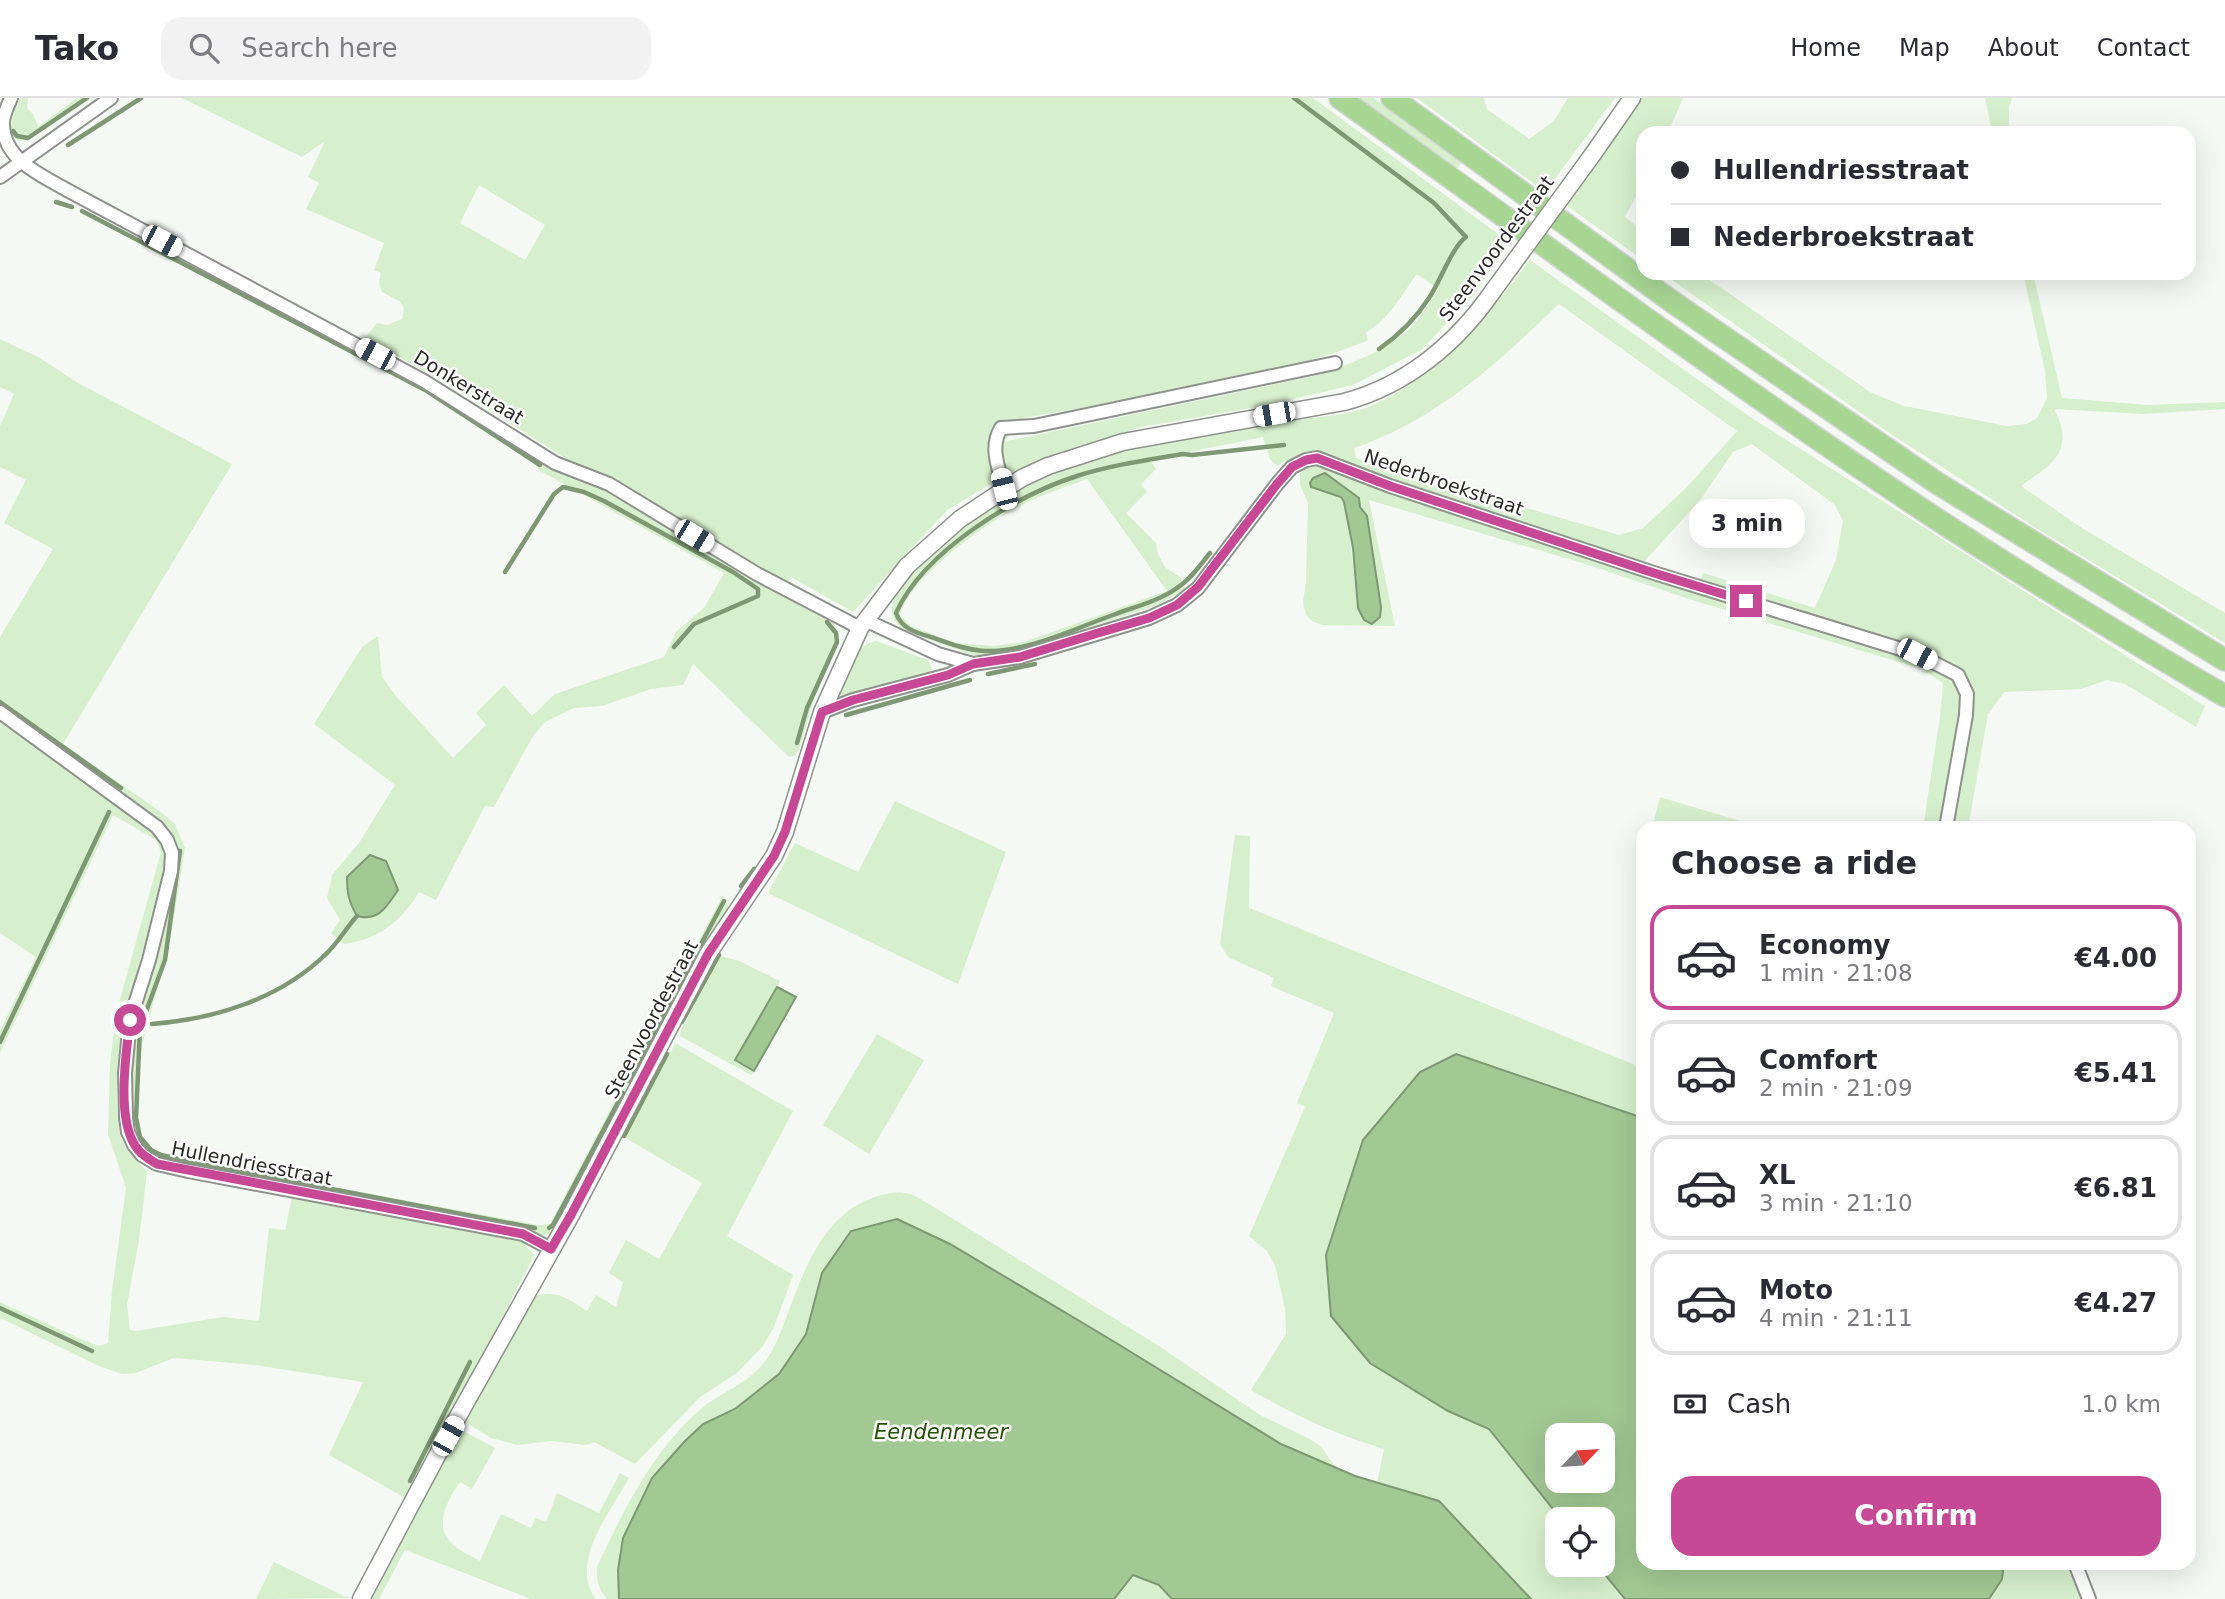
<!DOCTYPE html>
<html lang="en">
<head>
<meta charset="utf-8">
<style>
  :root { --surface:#fff; --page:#f2f2f3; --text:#2b2b33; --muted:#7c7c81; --line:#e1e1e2; --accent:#c74895 }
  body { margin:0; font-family:"DejaVu Sans",sans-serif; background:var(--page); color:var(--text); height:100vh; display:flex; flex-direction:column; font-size:26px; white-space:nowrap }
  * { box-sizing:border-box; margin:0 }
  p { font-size:23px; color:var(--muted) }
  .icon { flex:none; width:38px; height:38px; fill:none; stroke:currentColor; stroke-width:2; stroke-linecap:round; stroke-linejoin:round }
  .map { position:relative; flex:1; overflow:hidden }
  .side { position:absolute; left:1636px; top:723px; width:560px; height:749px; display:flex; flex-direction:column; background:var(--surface); border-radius:21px; box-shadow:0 7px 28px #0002 }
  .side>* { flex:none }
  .top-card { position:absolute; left:1636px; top:28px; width:560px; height:154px; border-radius:21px; box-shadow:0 7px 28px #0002; display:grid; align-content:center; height:154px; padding:0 35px; background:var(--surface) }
  .needle { width:46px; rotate:65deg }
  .tools { position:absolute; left:1545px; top:1325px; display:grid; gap:14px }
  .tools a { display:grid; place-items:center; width:70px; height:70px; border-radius:14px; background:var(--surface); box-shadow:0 7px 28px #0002; font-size:35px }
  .end { position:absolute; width:32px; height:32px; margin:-16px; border:9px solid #c74895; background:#fff; box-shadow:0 0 0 4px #fff }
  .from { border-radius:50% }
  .bubble { position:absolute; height:49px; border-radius:21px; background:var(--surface); box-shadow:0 7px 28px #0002; font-size:23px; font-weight:600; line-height:49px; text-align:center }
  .car { position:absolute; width:21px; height:42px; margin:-21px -10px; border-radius:9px; box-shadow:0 0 5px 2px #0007; background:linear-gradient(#fff 24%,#345 0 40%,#fff 0 76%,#345 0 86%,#fff 0) }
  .top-card b { display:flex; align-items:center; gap:24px; height:66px; font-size:26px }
  .top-card b+b { border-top:2px solid var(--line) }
  .top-card i { width:18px; height:18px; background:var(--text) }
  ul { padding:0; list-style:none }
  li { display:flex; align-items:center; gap:21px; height:105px; margin:0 14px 10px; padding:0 21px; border:4px solid var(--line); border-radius:21px }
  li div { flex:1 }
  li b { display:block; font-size:26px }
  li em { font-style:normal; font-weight:600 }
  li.on { border-color:var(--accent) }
  li>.icon { width:63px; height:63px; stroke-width:1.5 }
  h2 { padding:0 35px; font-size:32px; line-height:84px }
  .pay { display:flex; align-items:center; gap:18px; height:77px; padding:0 35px; font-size:26px }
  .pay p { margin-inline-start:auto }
  .cta { display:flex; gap:14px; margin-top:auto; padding:14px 35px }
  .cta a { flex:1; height:80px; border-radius:21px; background:var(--accent); color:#fff; font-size:28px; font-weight:600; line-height:80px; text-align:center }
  header { display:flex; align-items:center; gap:42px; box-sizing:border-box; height:98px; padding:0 35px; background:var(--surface); border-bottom:2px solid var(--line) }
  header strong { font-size:33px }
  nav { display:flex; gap:38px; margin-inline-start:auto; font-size:24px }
  .search { width:490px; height:63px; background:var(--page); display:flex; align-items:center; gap:18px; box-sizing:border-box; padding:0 24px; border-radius:21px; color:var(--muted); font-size:26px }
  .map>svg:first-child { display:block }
  .green { fill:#d6efcc; fill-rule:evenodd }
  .water { fill:#a2c893; stroke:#7d9873; stroke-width:2; fill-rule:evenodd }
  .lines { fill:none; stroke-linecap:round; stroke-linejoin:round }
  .stream { stroke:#7d9873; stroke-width:4.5 }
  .street-casing { stroke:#8e918c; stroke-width:16 }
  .secondary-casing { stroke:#8e918c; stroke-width:19 }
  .highway-casing { stroke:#d4d4d4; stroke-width:24 }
  .street { stroke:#fff; stroke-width:12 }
  .secondary { stroke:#fff; stroke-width:16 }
  .highway { stroke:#a7d693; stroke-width:21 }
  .secondary-bridge-casing { stroke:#8e918c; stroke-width:19; stroke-linecap:butt }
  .secondary-bridge { stroke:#fff; stroke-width:16 }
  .route { stroke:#c74895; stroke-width:9 }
  .labels { text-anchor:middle; stroke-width:5; stroke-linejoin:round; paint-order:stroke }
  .street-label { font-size:19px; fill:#282927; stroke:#fff }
  .water-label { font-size:21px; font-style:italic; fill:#255307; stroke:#fff }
</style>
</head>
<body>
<header>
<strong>Tako</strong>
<div class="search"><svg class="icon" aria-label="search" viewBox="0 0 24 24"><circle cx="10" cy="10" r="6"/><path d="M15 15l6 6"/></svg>Search here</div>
<nav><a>Home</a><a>Map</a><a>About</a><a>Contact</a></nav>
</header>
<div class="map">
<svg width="2225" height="1501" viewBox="0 0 2225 1501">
  <rect width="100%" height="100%" fill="#f5f9f4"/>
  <g class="green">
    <path d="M 20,0 L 28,0 L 27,10 L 33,16 L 38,29 L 77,0 L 90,0 L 35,38 L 27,42 L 18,43 L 11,33 L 13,17 Z"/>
    <path d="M 182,0 L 1313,0 L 1509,144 L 1474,197 L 1421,252 L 1353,287 L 1268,307 L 1141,329 L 1076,349 L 999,381 L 947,412 L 853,514 L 791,479 L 783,497 L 833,525 L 837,532 L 837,546 L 813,604 L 799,652 L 795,658 L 789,659 L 693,566 L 683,587 L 651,591 L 602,608 L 574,610 L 545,624 L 533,638 L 494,709 L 485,708 L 436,802 L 419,794 C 402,823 376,843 343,846 L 331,835 L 340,822 L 327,800 L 332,777 L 359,745 L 395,687 L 314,626 L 362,549 L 378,538 L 382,579 L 396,598 L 453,660 L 486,627 L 476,615 L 504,587 L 532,618 L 555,596 L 664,559 L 676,534 L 704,510 L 724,475 L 544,375 L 537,371 L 542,364 L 563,376 L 570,363 L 452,289 L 365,240 L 377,225 L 387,227 L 402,221 L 404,212 L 401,204 L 382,194 L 379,184 L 381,175 L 374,172 L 384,145 L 306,111 L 319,85 L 308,79 L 325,43 L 302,59 ZM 479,87 L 545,127 L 525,162 L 460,125 ZM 1417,176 L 1438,191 C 1431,202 1424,214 1416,224 C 1388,254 1352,265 1314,278 L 1003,344 L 1023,320 C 1089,309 1153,296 1218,283 C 1270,272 1320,263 1368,242 L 1366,234 C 1388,223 1402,196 1417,176 ZM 347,779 L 398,792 L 384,811 L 348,804 Z"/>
    <path d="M 1358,0 L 1374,0 L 1462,64 L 1456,72 Z"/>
    <path d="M 1417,0 L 1484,0 L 1487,11 L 1529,41 L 1554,23 L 1568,0 L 1615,0 L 1545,94 Z"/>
    <path d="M 1641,0 L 1683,0 L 1668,35 L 1643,35 L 1643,85 L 1625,119 L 1643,133 L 1643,162 L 1566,107 L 1606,54 Z"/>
    <path d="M 1985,0 L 2012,0 L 2009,10 L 2009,35 L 1992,35 Z"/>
    <path d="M 1530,162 L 1750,319 L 2205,608 L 2196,629 L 2125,586 L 2107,582 L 2081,591 L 2004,594 L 1988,616 L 1968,730 L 1923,730 L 1940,619 L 1943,585 L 1922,571 L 1695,503 L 1592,468 L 1369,402 L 1395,528 L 1322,527 L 1312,523 L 1306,517 L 1303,504 L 1306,484 L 1308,405 L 1300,387 L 1300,376 C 1309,365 1319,368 1332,370 L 1698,493 L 1703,475 L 1815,510 L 1836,462 L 1843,423 L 1835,407 L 1752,346 L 1733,354 L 1701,401 L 1643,465 L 1354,369 C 1325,356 1306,348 1277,368 L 1270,361 L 1263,339 L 1150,362 L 1156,371 L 1141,386 L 1147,394 L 1126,415 L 1156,445 L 1158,456 L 1165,469 L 1181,480 L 1185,491 L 1160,506 L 1034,548 L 996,557 L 972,557 L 903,532 C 882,514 895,496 909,478 C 923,460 942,446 960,432 C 984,414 1008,396 1035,383 C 1109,347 1192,339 1272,325 C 1301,320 1346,319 1371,308 C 1438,279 1486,219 1530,162 ZM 1559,206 L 1737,333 L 1687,389 L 1643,430 L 1619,437 L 1356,360 L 1354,350 C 1438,321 1496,266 1559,206 ZM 1325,375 L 1359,400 L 1358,510 L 1347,416 L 1344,404 ZM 1087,381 L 1167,493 L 1024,544 L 994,548 L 956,545 L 911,528 L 900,517 C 911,478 986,425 1022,407 C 1043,396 1066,389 1087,381 Z"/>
    <path d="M 1662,175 L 1700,175 L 1870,294 L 1904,308 L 2007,328 L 2027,326 L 2037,320 L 2047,300 L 2045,273 L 2023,175 L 2033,175 L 2062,300 L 2148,307 L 2225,304 L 2225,311 L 2143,316 L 2054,311 C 2076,353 2052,366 2021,388 L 2082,430 L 2225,515 L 2225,545 L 2036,430 L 1885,332 Z"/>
    <path d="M 0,241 L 40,260 L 78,285 L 232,366 L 63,646 L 161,714 L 175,726 L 185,750 L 169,849 L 139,957 L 137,1021 L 143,1041 L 153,1053 L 180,1061 L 539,1127 L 550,1126 L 723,797 L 729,810 L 704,850 L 552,1136 L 542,1138 L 162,1064 L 146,1053 L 136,1038 L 133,1028 L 129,982 L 133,935 L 175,749 L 58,652 L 63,646 L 0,602 L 0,539 L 53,451 L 4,425 L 26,382 L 0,369 L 0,328 L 14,296 L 0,289 Z"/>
    <path d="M 876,543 L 928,562 L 932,570 L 929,575 L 843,598 L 836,598 C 845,577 851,548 876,543 Z"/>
    <path d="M 0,623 L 150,730 C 167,746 167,761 163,783 L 124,921 C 119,951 110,1021 125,1048 C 130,1057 139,1065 147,1073 L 139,1142 L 127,1207 L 130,1232 L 136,1233 L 223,1219 L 259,1223 L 269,1130 L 285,1132 L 292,1100 L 522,1143 L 534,1157 L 531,1164 L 407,1401 L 329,1357 L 363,1284 L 255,1267 L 174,1260 L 136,1275 L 122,1276 L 99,1268 L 0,1220 L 0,1204 L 81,1241 L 99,1248 L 108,1245 L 112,1193 L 126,1090 L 108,1036 L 110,964 L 117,912 L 161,754 L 156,742 L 113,717 L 0,955 L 0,933 L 36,859 L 0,835 Z"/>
    <path d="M 1660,699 L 1763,730 L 1652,730 Z"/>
    <path d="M 895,703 L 1006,754 L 958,886 L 768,795 L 795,745 L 858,774 Z"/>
    <path d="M 1235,737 L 1250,738 L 1249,810 L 1643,970 L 1643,1020 L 1456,956 L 1331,1218 L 1370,1265 L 1448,1313 L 1489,1331 L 1561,1421 L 1558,1421 L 1558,1466 L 1597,1467 L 1625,1501 L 1531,1501 L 1439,1403 L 1377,1385 L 1384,1351 C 1337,1337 1294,1317 1251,1292 L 1286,1236 L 1285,1210 L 1275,1167 L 1267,1153 L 1249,1138 L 1305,1009 L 1297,1005 L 1334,915 L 1271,888 L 1274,880 L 1228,859 L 1220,846 Z"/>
    <path d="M 721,858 L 739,863 L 780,883 L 736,962 L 754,973 L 751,977 L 680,938 L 681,932 Z"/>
    <path d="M 877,936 L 924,962 L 869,1056 L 823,1027 Z"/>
    <path d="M 675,945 L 793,1013 L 727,1138 L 793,1177 L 774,1229 L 762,1249 L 737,1275 L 700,1299 L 635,1366 L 594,1344 L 586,1347 L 551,1343 L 517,1347 L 491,1340 L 464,1323 L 532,1200 C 553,1189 570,1202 587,1213 L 596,1197 L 616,1209 L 623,1184 L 609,1175 L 626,1142 L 659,1161 L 702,1085 L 624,1039 L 620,1039 L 663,955 L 671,954 Z"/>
    <path d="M 899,1094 L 911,1096 L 929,1106 L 1159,1248 L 1260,1317 L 1310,1341 L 1321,1349 L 1337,1371 L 1281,1346 L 1108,1240 L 950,1146 L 897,1121 L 822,1175 L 806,1236 L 779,1276 L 735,1311 L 703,1326 L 623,1440 L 618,1472 L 619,1501 L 607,1501 C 599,1491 596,1482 597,1469 C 623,1413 656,1346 706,1307 C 724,1293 746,1286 762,1267 C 775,1253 781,1232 788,1215 C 809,1158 831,1101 899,1094 Z"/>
    <path d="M 460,1331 L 495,1350 L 472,1391 L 460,1384 C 449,1400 433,1426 451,1445 C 458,1452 471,1458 480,1463 L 501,1416 L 531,1430 L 536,1420 L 546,1424 L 557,1395 L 599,1415 L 620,1375 L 629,1380 C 611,1413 568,1465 596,1501 L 531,1501 L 405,1452 L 379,1501 L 370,1501 Z"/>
    <path d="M 274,1464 L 348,1500 L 256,1501 Z"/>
    <path d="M 2004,1465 L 2068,1465 L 2082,1501 L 1989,1501 L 2002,1481 Z"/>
    <path d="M 1133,1477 L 1159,1487 L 1172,1501 L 1114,1501 Z"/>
  </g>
  <g class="water">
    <path d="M 1325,375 L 1359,400 L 1360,409 L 1367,418 L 1381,509 L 1380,519 L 1372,526 L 1364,522 L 1358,510 L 1353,450 L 1344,404 L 1341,399 L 1311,389 L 1310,385 L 1313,380 Z"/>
    <path d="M 370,757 L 386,763 L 398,792 C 387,808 379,824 357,818 C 349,804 347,796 347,779 Z"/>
    <path d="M 777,889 L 796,899 L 754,973 L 735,962 Z"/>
    <path d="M 1456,956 L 1643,1020 L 1643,1465 L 2004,1465 L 2002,1481 L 1989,1501 L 1625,1501 L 1597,1467 L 1603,1466 L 1603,1421 L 1561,1421 L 1489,1331 L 1448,1313 L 1370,1265 L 1331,1218 L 1326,1157 L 1363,1042 L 1420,974 ZM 1603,1337 L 1603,1382 L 1558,1382 L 1558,1337 Z"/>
    <path d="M 897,1121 L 950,1146 L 1108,1240 L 1281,1346 L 1355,1378 L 1439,1403 L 1531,1501 L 1172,1501 L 1159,1487 L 1133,1477 L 1114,1501 L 619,1501 L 618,1472 L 623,1440 L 652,1380 L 684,1344 L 703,1326 L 735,1311 L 779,1276 L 806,1236 L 822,1175 L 851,1133 Z"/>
  </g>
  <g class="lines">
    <g class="stream">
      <path d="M 1294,0 L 1434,105 L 1466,139 C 1452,149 1440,184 1429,200 C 1416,220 1398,238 1379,251"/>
      <path d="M 13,33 L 17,38 L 28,40 L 87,0"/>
      <path d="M 68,47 L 141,0"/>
      <path d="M 56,104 L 72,109"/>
      <path d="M 82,113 L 427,293 L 540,367"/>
      <path d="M 1210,455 C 1200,467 1191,481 1177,490 C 1159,503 1134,509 1113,517 C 1073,531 1029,554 985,553 C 967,552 951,546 934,540 C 918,535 902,532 896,515 C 924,453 1015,398 1077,378 C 1111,367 1148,362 1183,356 L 1192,357 L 1284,347"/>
      <path d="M 505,474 L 554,396 L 563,389 L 584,394 L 604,403 L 733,474 L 758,491 L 758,498 L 694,526 L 674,549"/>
      <path d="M 988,576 L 1035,566"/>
      <path d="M 0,604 L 121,690"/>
      <path d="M 846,617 L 970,582"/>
      <path d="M 797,645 L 807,610 L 837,544 L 836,535 L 827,524"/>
      <path d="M 180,753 L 165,862 L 140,930 L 136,1020 L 140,1039 L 151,1052 L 161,1057 L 196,1065 L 535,1130"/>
      <path d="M 741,788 L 754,771"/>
      <path d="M 700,848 L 724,803"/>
      <path d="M 678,890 L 694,858"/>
      <path d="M 682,924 L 719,857"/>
      <path d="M 152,926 C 215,921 280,901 326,856 C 338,845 346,830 357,818"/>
      <path d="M 0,944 L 109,714"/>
      <path d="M 629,983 L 672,900"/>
      <path d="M 624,1038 L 667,956"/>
      <path d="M 549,1130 L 553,1127 L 623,995"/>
      <path d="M 0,1210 L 92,1253"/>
      <path d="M 410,1383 L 470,1264"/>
    </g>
    <g class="street-casing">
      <g id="street">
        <path d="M 11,0 C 8,8 2,18 3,27 C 4,62 41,77 67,92 L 424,283 L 555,365 L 609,386 L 757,476 L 860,530"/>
        <path d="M 0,79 L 111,0"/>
        <path d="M 1004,391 C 999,370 989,350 1001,330 L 1034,328 L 1335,265"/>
        <path d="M 865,522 L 938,556 L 973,566"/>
        <path d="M 0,614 L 157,729 L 167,742 L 172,755 L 171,773 L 149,862 L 130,922 L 125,975 L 126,1020 L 128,1034 L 134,1047 L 142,1057 L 157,1066 L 188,1073 L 523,1136 L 551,1151"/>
        <path d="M 822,614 L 853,602 L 948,577 L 973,566 L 1020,559 L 1149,520 L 1177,507 L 1198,490 L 1277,386 L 1292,369 L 1306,362 L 1317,360 L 1390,388 L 1654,475 L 1917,556 L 1958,577 L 1967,596 L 1966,617 L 1946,730"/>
        <path d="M 2075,1465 L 2089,1501"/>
      </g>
    </g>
    <g class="secondary-casing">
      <g id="secondary">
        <path d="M 1593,56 L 1632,0"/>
        <path d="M 361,1501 L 456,1322 L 571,1117 L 708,856 L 774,758 L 785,734 L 822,614 L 860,530 L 907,468 L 960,421 L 1022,380 L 1048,368 L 1123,344 L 1344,304 C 1406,288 1457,245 1493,193"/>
      </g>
    </g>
    <g class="highway-casing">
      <g id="highway">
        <path d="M 1340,0 C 1536,141 1731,285 1932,418 C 2028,481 2126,540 2225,598"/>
        <path d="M 1392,0 L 1674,205 L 1937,385 L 2225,562"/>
      </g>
    </g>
    <use href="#street" class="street"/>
    <use href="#secondary" class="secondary"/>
    <use href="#highway" class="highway"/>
    <g class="secondary-bridge-casing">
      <path id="secondary-bridge" d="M 1493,193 L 1593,56"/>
    </g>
    <use href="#secondary-bridge" class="secondary-bridge"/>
  </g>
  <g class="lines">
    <path class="route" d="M 130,922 C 126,956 116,1020 136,1049 C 141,1057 149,1061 157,1066 L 523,1136 L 551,1151 L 571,1117 L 708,856 L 774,758 L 785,734 L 822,614 L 853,602 L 948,577 L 973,566 L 1020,559 L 1098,535 L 1149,520 L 1177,507 L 1198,489 L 1277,386 L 1292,369 L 1306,362 L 1317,360 L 1390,388 L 1654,475 L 1746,503"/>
  </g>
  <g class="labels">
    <g class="street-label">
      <text transform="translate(1496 150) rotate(-53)" y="7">Steenvoordestraat</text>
      <text transform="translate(469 289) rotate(31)" y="7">Donkerstraat</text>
      <text transform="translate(1444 384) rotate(19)" y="7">Nederbroekstraat</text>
      <text transform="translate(651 921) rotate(-62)" y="7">Steenvoordestraat</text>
      <text transform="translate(252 1065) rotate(11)" y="7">Hullendriesstraat</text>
    </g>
    <g class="water-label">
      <text x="941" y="1341">Eendenmeer</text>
    </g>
  </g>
</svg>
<div class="tools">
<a><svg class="needle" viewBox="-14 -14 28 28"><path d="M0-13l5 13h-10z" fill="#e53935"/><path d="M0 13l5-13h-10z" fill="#7c7c81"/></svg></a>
<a><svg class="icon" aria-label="locate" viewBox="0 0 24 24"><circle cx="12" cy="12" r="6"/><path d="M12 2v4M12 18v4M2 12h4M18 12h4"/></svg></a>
</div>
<i class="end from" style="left:130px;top:922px"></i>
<i class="end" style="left:1746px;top:503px"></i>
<div class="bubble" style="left:1689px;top:401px;width:116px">3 min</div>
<i class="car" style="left:162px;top:143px;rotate:118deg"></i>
<i class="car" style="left:375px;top:256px;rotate:298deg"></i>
<i class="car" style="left:1274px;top:316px;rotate:260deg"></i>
<i class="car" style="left:1004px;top:391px;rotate:346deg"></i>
<i class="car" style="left:694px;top:438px;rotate:121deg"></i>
<i class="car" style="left:1917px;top:556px;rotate:117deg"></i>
<i class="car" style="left:448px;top:1338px;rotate:29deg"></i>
<div class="top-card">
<b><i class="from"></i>Hullendriesstraat</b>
<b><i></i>Nederbroekstraat</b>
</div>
<section class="side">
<h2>Choose a ride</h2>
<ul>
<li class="on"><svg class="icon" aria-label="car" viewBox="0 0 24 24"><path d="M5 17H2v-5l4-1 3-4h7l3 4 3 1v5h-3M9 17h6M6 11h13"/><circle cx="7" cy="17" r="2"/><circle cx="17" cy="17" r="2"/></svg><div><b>Economy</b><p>1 min · 21:08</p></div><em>€4.00</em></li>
<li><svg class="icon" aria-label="car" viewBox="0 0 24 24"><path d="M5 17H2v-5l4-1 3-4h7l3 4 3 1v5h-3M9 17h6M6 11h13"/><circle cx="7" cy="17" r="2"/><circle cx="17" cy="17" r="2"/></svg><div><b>Comfort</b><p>2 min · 21:09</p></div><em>€5.41</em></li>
<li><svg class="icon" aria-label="car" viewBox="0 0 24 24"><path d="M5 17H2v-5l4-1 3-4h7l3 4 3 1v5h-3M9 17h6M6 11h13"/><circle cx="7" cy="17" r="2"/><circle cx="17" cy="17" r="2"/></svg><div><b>XL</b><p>3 min · 21:10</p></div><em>€6.81</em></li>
<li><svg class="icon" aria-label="car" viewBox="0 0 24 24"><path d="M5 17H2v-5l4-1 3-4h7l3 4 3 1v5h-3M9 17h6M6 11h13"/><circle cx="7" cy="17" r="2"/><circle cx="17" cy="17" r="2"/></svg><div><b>Moto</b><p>4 min · 21:11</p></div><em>€4.27</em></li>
</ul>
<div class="pay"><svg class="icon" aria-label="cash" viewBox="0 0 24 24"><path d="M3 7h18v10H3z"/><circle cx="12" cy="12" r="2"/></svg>Cash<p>1.0 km</p></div>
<div class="cta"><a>Confirm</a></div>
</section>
</div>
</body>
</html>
